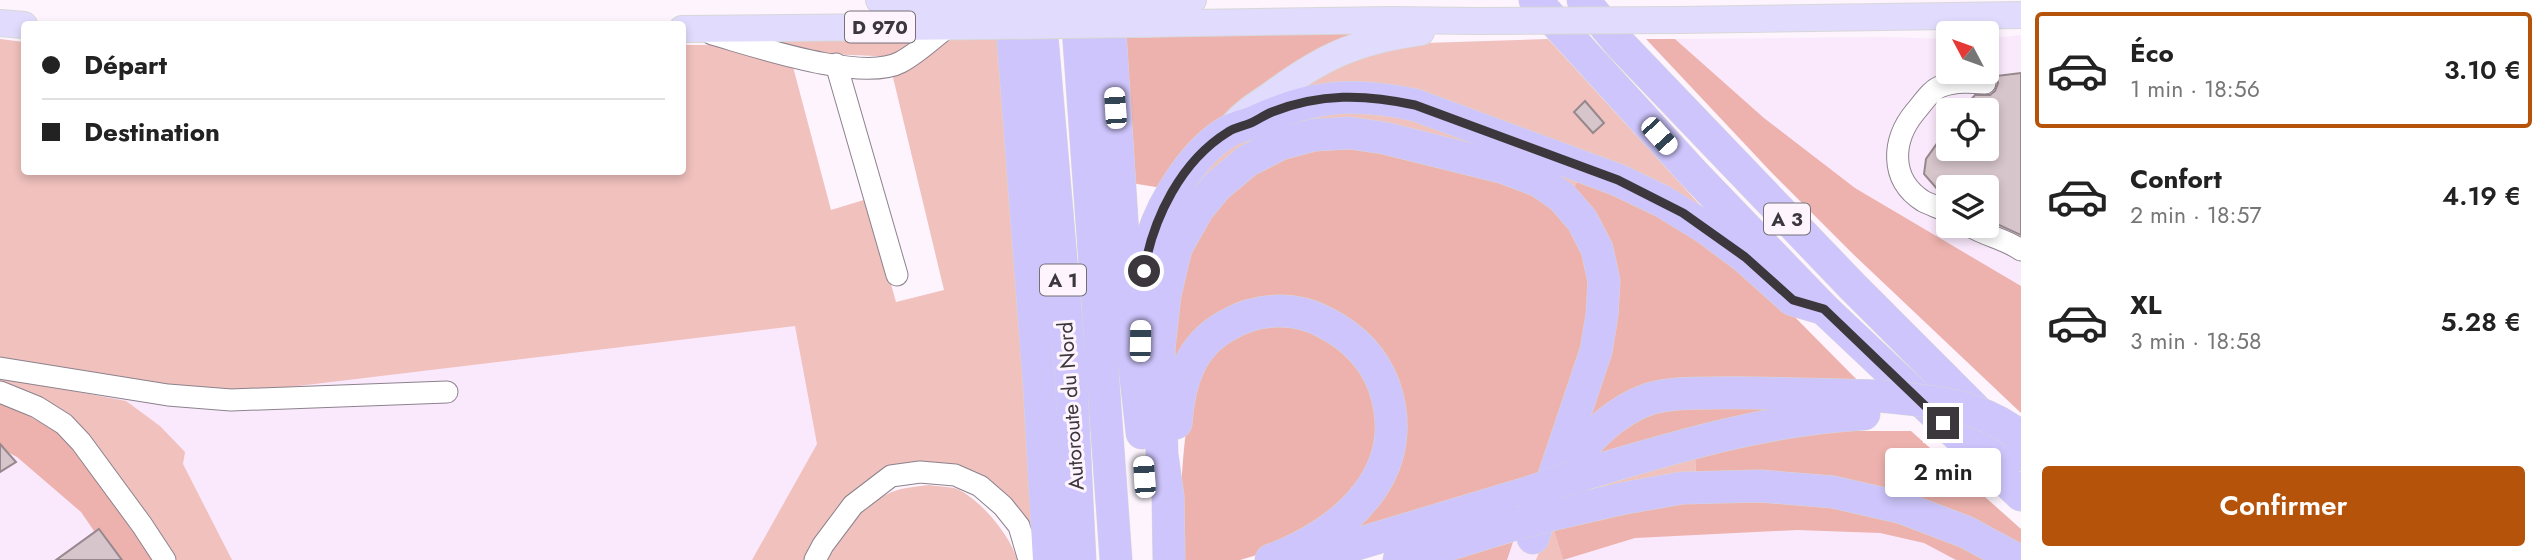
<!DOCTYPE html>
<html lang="fr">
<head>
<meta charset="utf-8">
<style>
  :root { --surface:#fff; --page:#f2f2f2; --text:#222; --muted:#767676; --line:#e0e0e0; --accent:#b45309 }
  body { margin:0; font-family:Jost,sans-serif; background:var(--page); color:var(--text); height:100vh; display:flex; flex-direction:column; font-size:26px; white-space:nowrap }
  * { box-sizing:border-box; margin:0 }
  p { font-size:23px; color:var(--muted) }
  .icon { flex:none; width:38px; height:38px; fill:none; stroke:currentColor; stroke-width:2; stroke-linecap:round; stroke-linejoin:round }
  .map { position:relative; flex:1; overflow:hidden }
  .side { display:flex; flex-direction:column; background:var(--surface); width:525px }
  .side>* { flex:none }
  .guide { position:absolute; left:21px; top:21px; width:665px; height:154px; border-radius:7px; box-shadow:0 4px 10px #0003; display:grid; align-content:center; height:154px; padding:0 21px; background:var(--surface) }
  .needle { width:46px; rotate:311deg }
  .fabs { position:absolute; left:1936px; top:21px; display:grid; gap:14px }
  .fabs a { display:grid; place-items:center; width:63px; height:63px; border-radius:7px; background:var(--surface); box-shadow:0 4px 10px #0003; font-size:35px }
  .end { position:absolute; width:32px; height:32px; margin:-16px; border:9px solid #3c373c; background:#fff; box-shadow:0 0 0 4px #fff }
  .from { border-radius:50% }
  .bubble { position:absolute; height:49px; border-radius:7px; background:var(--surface); box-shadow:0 4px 10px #0003; font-size:23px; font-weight:600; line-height:49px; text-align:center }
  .car { position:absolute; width:21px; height:42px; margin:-21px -10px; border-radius:9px; box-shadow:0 0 5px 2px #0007; background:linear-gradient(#fff 24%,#345 0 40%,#fff 0 76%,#345 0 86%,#fff 0) }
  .guide b { display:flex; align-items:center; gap:24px; height:66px; font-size:26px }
  .guide b+b { border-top:2px solid var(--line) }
  .guide i { width:18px; height:18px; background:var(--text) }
  ul { padding:12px 0 0; list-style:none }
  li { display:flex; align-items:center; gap:21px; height:116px; margin:0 14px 10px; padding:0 7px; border:4px solid transparent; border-radius:7px }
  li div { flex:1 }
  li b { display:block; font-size:26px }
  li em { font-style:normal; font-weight:600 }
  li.selected { border-color:var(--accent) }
  li>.icon { width:63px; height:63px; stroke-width:1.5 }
  .primary-button { display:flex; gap:14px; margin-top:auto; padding:14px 21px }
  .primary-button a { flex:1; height:80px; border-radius:7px; background:var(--accent); color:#fff; font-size:28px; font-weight:600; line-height:80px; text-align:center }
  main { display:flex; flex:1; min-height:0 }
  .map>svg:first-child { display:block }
  .built { fill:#fae9fc; fill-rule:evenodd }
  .green { fill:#f0c1bd }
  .forest { fill:#edb2ad }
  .building { fill:#d6c5cb; stroke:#97888d; stroke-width:2 }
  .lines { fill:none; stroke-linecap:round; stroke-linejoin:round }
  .minor-casing { stroke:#8c828d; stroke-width:23 }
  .major-casing { stroke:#d8d7d8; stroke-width:28 }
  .highway-casing { stroke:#d8d7d8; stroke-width:33 }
  .minor { stroke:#fff; stroke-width:21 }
  .major { stroke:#e1dcfd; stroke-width:26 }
  .highway { stroke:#cdc5fb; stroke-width:32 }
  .major-bridge-casing { stroke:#d8d7d8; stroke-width:28; stroke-linecap:butt }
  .highway-bridge-casing { stroke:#d8d7d8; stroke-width:33; stroke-linecap:butt }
  .major-bridge { stroke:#e1dcfd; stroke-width:26 }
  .highway-bridge { stroke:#cdc5fb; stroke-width:32 }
  .route { stroke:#3c373c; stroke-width:9 }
  .labels { text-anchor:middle; stroke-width:6; stroke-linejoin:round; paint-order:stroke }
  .shield { fill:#fdf4fe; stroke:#767076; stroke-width:2 }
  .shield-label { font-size:19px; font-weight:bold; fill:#3c373c }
  .street-label { font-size:21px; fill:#3c373c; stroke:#fdf4fe }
</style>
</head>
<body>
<main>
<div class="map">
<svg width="2021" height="560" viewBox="0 0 2021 560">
  <rect width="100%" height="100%" fill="#fdf4fe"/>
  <g class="built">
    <path d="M 2021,35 L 2021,286 L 1855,188 L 1764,118 L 1675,39 L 1883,37 L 1948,39 L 1948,72 L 1986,72 L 1986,39 ZM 1948,110 L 1986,110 L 1986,149 L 1948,149 ZM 1948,187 L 1986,187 L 1986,226 L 1948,226 Z"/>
    <path d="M 821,251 L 893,444 L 785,560 L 0,560 L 0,337 Z"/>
    <path d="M 1799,503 L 1982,560 L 1467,560 L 1489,548 L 1649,509 Z"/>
  </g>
  <g class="green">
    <path d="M 755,38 L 916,38 L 900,57 L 827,54 Z"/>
    <path d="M 943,38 L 997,40 L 1040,536 L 1038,560 L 987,486 L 872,478 L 838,507 L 810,560 L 752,560 L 817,444 L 795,326 L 248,392 L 86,376 L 0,360 L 0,39 L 24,42 L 24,172 L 682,172 L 683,45 L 732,45 L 792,63 L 831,210 L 867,199 L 896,302 L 944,290 L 891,69 Z"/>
    <path d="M 1548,39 L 1721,228 L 1472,119 L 1285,93 L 1319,68 L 1394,44 Z"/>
    <path d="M 1306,112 L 1399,114 L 1579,178 L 1570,195 L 1170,222 L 1200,174 L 1237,142 Z"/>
    <path d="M 0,377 L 126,401 L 160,426 L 185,452 L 183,464 L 232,560 L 177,560 L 107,459 L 68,414 L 0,382 Z"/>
    <path d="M 1695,457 L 1696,478 L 1560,499 Z"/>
    <path d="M 929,485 C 938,487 949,486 957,489 C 980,499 1011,536 1017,560 L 825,560 C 839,532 869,497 901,489 C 910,487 920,486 929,485 Z"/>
    <path d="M 1553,528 L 1563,560 L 1536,560 L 1546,534 Z"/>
  </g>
  <g class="forest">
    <path d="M 1343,33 L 1360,36 L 1162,188 L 1125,182 L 1118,38 Z"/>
    <path d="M 1646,39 L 1675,39 L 1764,118 L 1855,188 L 2021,286 L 2021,413 L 1853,254 L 1772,173 Z"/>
    <path d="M 1351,143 L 1503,181 L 1544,198 L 1563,215 L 1594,275 L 1593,327 L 1542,477 L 1355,532 L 1396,389 L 1283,304 L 1171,373 L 1181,265 L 1210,211 L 1263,165 L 1305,149 Z"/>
    <path d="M 1579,178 L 1677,222 L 1769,291 L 1868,391 L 1713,381 L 1567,451 L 1603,350 L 1570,195 Z"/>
    <path d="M 1290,324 L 1323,334 L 1366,373 L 1383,424 L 1363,485 L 1287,546 L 1240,560 L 1179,560 C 1182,505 1177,373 1223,339 C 1241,325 1269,326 1290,324 Z"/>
    <path d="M 0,400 L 56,431 L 93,470 L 152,560 L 114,560 L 81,512 L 17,457 L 0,448 Z"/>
    <path d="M 1667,402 L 1831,405 L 1576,468 L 1598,439 Z"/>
    <path d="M 1832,431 L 1911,431 L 2021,529 L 2021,551 L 1964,524 L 1696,478 L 1695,457 L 1784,438 Z"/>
    <path d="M 1761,496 L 1858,508 L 2001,560 L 1956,560 L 1924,543 L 1880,533 L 1797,530 L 1635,538 L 1563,560 L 1553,528 L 1679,498 Z"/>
    <path d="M 1513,542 L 1507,560 L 1450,560 Z"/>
  </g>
  <g class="building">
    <path d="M 2021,73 L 2021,235 L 1986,219 L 1986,187 L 1948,187 L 1948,196 L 1938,190 L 1924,174 L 1926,159 L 1948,128 L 1948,149 L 1986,149 L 1986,110 L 1962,110 L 1975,95 L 1990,95 L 1995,91 L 1998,83 L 1996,76 Z"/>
    <path d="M 1585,101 L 1604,123 L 1593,133 L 1574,112 Z"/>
    <path d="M 0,444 L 16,462 L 0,472 Z"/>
    <path d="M 99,529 L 122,560 L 56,560 Z"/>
  </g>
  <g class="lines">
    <g class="minor-casing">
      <g id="minor">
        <path d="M 712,34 C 755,46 862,83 901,62 C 918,53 933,38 949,26"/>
        <path d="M 836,64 L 897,275"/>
        <path d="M 1948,212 C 1940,208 1931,205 1923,201 C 1889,179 1892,140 1915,112 C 1923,103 1931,89 1942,86 C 1956,81 1971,82 1985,83"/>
        <path d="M 1970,226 C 1986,236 2005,239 2021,250"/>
        <path d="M 0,368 L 168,395 L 231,400 L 447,392"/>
        <path d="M 0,392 L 37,407 L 64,424 L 81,442 L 142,525 L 165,560"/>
        <path d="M 815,560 L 823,545 L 853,505 L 891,476 L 920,472 L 955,475 L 980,486 L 1003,506 L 1019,526 L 1029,560"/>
      </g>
    </g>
    <g class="major-casing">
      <g id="major">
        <path d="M 879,0 L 991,2"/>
        <path d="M 1130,1 L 1193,0"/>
        <path d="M 1679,20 L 2021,15"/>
        <path d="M 0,23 L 24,25"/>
        <path d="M 1132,24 L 1391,20 L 1477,21"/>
        <path d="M 682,29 L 991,26"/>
        <path d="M 1234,124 C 1243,113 1256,105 1268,97 C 1320,58 1355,41 1421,32"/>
      </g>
    </g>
    <g class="highway-casing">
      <g id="highway">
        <path d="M 1010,0 L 1039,383 L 1049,560"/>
        <path d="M 1039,0 L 1071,376 L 1080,560"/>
        <path d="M 1076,0 L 1116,560"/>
        <path d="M 1108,0 L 1127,298 L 1142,433"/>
        <path d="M 1535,0 L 1693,173 L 1824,309 L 2021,495"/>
        <path d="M 1583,0 L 1620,44 L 1853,287 L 2021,455"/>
        <path d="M 1140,359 C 1141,318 1140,277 1152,237 C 1163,201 1195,150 1229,131 C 1237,127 1246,125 1254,122 C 1311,95 1353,92 1415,105 L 1618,180 L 1662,201 L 1706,228 L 1745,257 L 1793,300 L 1824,309"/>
        <path d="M 1176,423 C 1179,382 1190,345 1228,325 C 1257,308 1294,306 1324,322 C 1352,336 1373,356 1384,386 C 1414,472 1345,533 1271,560"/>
        <path d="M 1564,472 C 1585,441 1612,412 1649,399 C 1668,393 1693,393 1713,393 C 1768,392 1824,395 1880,396"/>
        <path d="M 1574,477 C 1669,449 1764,419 1864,414"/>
        <path d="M 1555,514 L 1625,498 L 1682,488 L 1760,486 L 1833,492 L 1903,508 L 1966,532 L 2018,560"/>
        <path d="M 1169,560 L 1168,497 L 1162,454 L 1159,348 L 1165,295 L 1176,248 L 1198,209 L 1217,186 L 1247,161 L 1280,144 L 1314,135 L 1350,133 L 1384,138 L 1505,168 L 1539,181 L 1562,197 L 1582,220 L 1597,249 L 1604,281 L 1602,315 L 1596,351 L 1533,538"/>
        <path d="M 1304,560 L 1530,492"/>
        <path d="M 1399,560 L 1519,523"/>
      </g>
    </g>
    <use href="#minor" class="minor"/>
    <use href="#major" class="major"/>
    <use href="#highway" class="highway"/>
    <g class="major-bridge-casing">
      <g id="major-bridge">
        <path d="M 991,2 L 1130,1"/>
        <path d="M 1477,21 L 1679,20"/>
        <path d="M 991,26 L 1132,24"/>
      </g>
    </g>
    <g class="highway-bridge-casing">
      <g id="highway-bridge">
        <path d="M 1880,396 C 1931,402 1973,402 2016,433"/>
        <path d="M 1530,492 L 1574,477"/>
        <path d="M 1519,523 L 1555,514"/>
      </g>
    </g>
    <use href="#major-bridge" class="major-bridge"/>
    <use href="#highway-bridge" class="highway-bridge"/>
  </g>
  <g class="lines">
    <path class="route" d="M 1144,271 C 1153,218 1181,161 1228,132 C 1235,127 1245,126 1253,122 C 1259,119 1265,115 1272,112 C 1320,93 1365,94 1415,105 L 1618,180 L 1683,213 L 1745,257 L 1793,300 L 1824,309 L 1943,423"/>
  </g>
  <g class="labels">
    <g class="shield">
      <rect x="845" y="11.5" width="70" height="31" rx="5"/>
      <rect x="1764" y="203.5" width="46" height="31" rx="5"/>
      <rect x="1040" y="264.5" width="46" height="31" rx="5"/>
    </g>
    <g class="shield-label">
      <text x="880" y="34">D 970</text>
      <text x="1787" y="226">A 3</text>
      <text x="1063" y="287">A 1</text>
    </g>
    <g class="street-label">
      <text transform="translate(1071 406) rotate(-94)" y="7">Autoroute du Nord</text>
    </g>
  </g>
</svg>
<div class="fabs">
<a><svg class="needle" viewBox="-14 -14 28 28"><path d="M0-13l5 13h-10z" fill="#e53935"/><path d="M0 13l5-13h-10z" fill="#767676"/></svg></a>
<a><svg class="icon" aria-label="locate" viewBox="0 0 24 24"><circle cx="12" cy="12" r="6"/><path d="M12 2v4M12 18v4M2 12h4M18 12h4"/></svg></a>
<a><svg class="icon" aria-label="layers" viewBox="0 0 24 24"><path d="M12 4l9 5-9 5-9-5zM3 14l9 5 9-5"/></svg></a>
</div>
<i class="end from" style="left:1144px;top:271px"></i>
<i class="end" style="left:1943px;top:423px"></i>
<div class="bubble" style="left:1885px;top:448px;width:116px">2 min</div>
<i class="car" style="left:1115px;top:108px;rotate:356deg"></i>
<i class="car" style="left:1659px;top:136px;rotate:138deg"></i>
<i class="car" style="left:1140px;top:341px;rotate:1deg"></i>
<i class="car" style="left:1144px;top:477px;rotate:356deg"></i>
<div class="guide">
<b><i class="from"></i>Départ</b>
<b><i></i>Destination</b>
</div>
</div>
<section class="side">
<ul>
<li class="selected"><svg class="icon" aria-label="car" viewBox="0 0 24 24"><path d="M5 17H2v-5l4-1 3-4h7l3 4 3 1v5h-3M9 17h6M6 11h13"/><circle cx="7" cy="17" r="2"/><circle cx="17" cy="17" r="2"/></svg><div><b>Éco</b><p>1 min · 18:56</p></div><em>3.10 €</em></li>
<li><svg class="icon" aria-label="car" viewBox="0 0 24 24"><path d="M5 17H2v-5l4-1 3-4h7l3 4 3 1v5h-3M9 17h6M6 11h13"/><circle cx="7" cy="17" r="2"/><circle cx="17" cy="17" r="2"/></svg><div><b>Confort</b><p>2 min · 18:57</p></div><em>4.19 €</em></li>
<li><svg class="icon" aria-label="car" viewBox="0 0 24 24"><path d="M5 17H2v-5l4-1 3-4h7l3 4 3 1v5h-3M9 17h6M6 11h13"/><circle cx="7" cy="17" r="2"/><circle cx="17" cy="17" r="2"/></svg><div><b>XL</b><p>3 min · 18:58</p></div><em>5.28 €</em></li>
</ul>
<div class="primary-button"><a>Confirmer</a></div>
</section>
</main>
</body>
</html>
